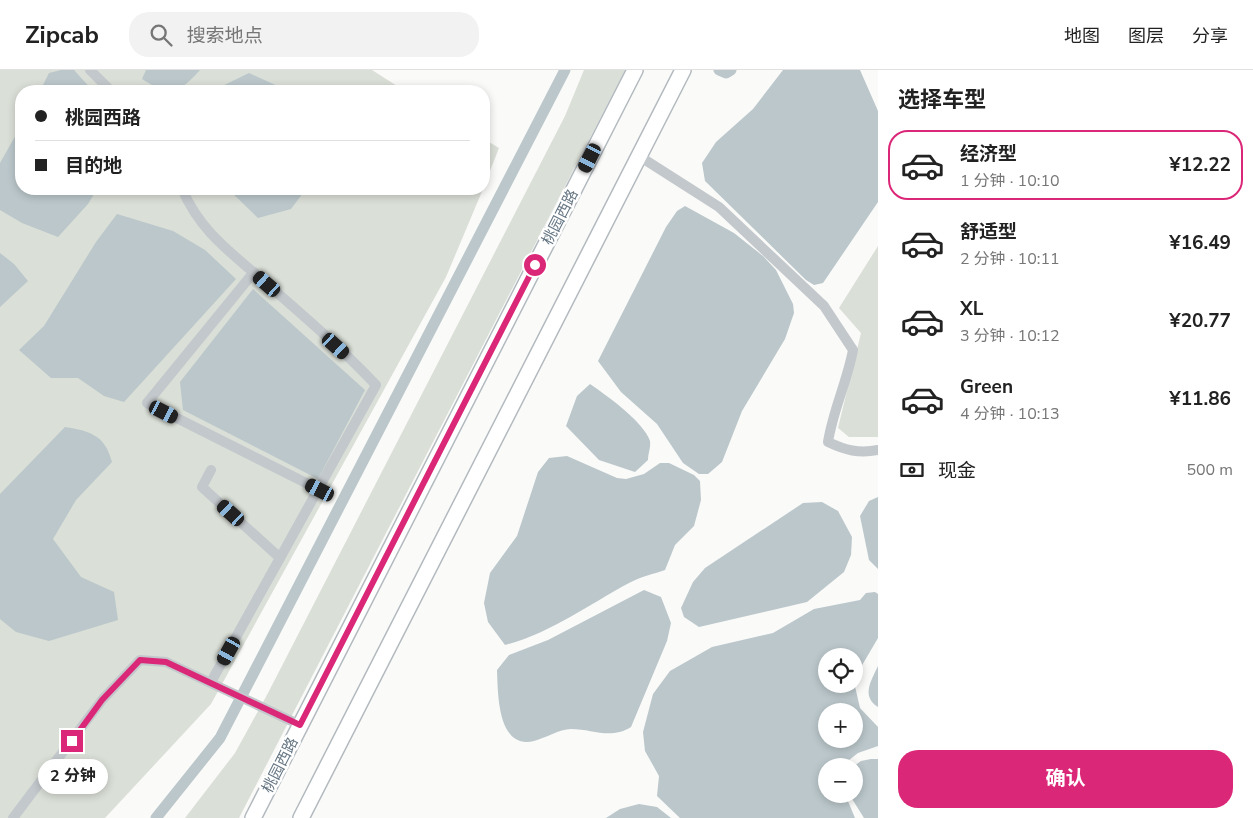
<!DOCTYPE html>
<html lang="zh">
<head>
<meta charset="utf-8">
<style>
  :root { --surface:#fff; --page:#f2f2f2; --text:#222; --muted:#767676; --line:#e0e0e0; --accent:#db2777 }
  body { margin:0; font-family:"Nunito Sans","Noto Sans SC",sans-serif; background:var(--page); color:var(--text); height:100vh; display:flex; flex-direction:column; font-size:19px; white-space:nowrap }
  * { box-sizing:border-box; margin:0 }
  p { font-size:16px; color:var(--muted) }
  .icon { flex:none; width:28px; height:28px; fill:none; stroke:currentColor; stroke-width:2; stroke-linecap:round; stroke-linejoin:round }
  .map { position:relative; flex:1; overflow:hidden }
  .side { display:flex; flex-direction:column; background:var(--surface); width:375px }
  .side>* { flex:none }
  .top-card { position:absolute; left:15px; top:15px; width:475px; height:110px; border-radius:20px; box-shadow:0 2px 8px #0003; display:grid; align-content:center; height:110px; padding:0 20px; background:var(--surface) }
  .fabs { position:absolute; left:818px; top:578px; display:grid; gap:10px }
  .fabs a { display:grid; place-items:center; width:45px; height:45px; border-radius:50%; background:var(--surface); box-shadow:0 2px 8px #0003; font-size:25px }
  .end { position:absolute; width:22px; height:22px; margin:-11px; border:6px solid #db2777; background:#fff; box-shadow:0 0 0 2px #fff }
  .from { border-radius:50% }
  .bubble { position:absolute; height:35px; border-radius:18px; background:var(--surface); box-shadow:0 2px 8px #0003; font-size:16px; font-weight:700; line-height:35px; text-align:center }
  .car { position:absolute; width:15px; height:30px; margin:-15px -8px; border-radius:6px; box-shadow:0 0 4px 1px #0007; background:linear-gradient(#222 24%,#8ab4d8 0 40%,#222 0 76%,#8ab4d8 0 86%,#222 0) }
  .top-card b { display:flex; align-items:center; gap:18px; height:48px; font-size:19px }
  .top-card b+b { border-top:1px solid var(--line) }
  .top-card i { width:12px; height:12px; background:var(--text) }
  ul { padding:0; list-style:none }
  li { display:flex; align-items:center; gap:15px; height:70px; margin:0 10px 8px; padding:0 10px; border:2px solid transparent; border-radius:20px }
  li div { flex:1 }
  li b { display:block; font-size:19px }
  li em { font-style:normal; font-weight:700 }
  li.on { border-color:var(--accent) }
  li>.icon { width:45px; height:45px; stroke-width:1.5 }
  h2 { padding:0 20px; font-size:22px; line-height:60px }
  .pay { display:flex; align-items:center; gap:12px; height:55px; padding:0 20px; font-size:19px }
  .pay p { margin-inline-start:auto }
  .button { display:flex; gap:10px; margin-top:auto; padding:10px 20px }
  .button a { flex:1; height:58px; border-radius:20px; background:var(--accent); color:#fff; font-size:20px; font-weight:700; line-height:58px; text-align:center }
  header { display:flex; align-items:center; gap:30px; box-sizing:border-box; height:70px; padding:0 25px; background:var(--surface); border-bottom:1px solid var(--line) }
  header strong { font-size:24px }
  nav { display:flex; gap:28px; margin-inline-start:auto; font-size:18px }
  .search { width:350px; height:45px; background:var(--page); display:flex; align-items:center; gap:12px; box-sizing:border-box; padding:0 18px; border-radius:20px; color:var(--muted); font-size:19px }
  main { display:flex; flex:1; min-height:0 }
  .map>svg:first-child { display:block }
  .green { fill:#dadfd7 }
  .water { fill:#bbc7cb; fill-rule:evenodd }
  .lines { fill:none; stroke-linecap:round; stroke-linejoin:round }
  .canal { stroke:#bbc7cb; stroke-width:11 }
  .secondary-casing { stroke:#b3babf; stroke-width:18 }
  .street { stroke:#c3c8cc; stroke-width:10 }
  .secondary { stroke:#fff; stroke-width:15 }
  .route { stroke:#db2777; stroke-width:6 }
  .labels { text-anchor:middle; stroke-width:5; stroke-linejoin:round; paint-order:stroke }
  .street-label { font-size:15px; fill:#657683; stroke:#fff }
</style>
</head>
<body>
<header>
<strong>Zipcab</strong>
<div class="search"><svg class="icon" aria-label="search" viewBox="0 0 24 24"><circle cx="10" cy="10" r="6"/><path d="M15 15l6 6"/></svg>搜索地点</div>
<nav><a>地图</a><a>图层</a><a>分享</a></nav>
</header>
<main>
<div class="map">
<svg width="878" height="748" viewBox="0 0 878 748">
  <rect width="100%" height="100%" fill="#fafaf8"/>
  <g class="green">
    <path d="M 0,0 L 372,0 L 405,21 L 21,21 L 21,119 L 483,119 L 446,207 L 211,634 L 105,748 L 0,748 Z"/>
    <path d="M 584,0 L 625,0 L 239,748 L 185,748 L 235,683 L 268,623 L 565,46 Z"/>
    <path d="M 484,69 L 499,78 L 484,116 Z"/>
    <path d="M 878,176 L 878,367 L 849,367 L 838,358 L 861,263 L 839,238 Z"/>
  </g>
  <g class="water">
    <path d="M 61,0 L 74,0 L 93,21 L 40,21 L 49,3 Z"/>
    <path d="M 146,0 L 200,0 C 177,25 171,27 142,9 Z"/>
    <path d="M 783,0 L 860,0 L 878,41 L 878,132 L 823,213 L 814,215 L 806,210 L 705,111 L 702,93 L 716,72 L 753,39 Z"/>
    <path d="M 249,3 L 282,18 L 301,21 L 212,21 Z"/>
    <path d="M 21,56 L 21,119 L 97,119 L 88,134 L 58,167 L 22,153 L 0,140 L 0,93 Z"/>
    <path d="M 228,119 L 306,119 L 291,139 L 258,148 Z"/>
    <path d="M 685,136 L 734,163 L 763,186 L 776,200 L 793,234 L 794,243 L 785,269 L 742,341 L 722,392 L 708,404 L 699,404 L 683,393 L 657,354 L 621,322 L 598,291 L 666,157 L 677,141 Z"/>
    <path d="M 117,144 L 173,161 L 205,180 L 236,209 L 124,332 L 104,326 L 78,308 L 51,308 L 19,280 L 44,256 L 96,172 Z"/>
    <path d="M 0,183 L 14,194 L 28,211 L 0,237 Z"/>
    <path d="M 253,219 L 365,320 L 318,409 L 183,340 L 180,312 Z"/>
    <path d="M 590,314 C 606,325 644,352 650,371 C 651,376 648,384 648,390 L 635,402 L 599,390 L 566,356 L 577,326 Z"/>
    <path d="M 65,357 C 90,361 105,365 112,392 L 76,430 L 53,469 L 81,507 L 114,522 L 118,550 L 49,571 L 16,562 L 0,549 L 0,424 Z"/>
    <path d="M 567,386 L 617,408 L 626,409 L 644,404 L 660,393 L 669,393 L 694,405 L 700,411 L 701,430 L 694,456 L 675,475 L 665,500 C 653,504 640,507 629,513 C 588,535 551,563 505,575 L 488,552 L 484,533 L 490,503 L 517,466 L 538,402 L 549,388 Z"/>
    <path d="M 878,427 L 878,499 L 869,490 L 860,446 L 869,431 Z"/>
    <path d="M 822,432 L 838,441 L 852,467 L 851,485 L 844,502 L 807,532 L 699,557 L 684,547 L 681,538 L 693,512 L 705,498 L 803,433 Z"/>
    <path d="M 644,520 L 661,527 L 671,553 L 667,571 L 631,657 C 610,670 593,659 571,659 C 559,659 546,668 534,671 C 497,680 498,622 497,600 L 509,585 L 548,570 Z"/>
    <path d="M 875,522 L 878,524 L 878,568 L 854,609 L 854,586 L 826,586 L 826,614 L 854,612 L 860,638 L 878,657 L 878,676 L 858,683 L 844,694 L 844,696 L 826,696 L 826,724 L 845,724 L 855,748 L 680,748 L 657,726 L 659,706 L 645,681 L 643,662 L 653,624 L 670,601 L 712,577 L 773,563 L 814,539 L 860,530 L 866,523 ZM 826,641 L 854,641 L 854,669 L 826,669 Z"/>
    <path d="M 878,596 L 878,637 C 861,626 871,611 878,596 Z"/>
    <path d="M 871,689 L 878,689 L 878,748 L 864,748 L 849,724 L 854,724 L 854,696 L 861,691 Z"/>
    <path d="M 639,734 L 657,737 L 671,748 L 606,748 L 620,739 Z"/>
  </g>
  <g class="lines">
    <g class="canal">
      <path d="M 719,0 L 726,3 L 731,0"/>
      <path d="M 156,748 L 220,668 L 565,0"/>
    </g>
    <g class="secondary-casing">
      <g id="secondary">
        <path d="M 253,748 L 635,0"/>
        <path d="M 301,748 L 683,0"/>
      </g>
    </g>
    <g class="street">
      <path d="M 90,0 L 111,21"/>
      <path d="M 639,86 L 719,137 L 824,236 L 853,280 C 847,312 833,340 828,372 C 845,380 859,384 878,380"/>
      <path d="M 182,119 C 202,164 231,182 267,214 C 304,246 342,279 376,315 L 280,488"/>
      <path d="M 254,202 L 147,333 L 320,420"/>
      <path d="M 211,400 L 202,417 L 280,488 L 211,612"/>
      <path d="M 13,748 L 102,630 L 140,590 L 166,592 L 300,655"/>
    </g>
    <use href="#secondary" class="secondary"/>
  </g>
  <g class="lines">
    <path class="route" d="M 72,671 L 102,630 L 140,590 L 166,592 L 300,655 L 535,195"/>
  </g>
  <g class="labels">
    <g class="street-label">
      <text transform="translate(560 147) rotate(-63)" y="5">桃园西路</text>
      <text transform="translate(280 695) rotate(-63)" y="5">桃园西路</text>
    </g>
  </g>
</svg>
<div class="fabs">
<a><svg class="icon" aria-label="locate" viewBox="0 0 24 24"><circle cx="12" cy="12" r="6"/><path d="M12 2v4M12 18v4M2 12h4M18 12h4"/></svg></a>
<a>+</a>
<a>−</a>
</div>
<i class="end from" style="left:535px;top:195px"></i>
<i class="end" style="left:72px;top:671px"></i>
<div class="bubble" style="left:38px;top:689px;width:70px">2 分钟</div>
<i class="car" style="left:590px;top:88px;rotate:207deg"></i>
<i class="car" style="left:267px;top:214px;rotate:311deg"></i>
<i class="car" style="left:336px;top:276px;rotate:132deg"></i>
<i class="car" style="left:164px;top:342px;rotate:117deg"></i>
<i class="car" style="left:320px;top:420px;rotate:297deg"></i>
<i class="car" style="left:231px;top:443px;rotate:312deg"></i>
<i class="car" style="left:229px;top:581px;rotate:209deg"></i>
<div class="top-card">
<b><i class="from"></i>桃园西路</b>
<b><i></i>目的地</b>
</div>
</div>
<section class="side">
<h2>选择车型</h2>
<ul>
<li class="on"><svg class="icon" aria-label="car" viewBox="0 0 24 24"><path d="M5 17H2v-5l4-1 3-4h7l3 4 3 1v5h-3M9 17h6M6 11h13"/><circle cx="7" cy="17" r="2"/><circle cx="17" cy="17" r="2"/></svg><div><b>经济型</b><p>1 分钟 · 10:10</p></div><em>¥12.22</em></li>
<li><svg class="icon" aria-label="car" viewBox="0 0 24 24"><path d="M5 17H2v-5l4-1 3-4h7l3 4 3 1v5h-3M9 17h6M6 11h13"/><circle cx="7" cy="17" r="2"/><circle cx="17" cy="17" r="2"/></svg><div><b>舒适型</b><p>2 分钟 · 10:11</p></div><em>¥16.49</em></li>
<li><svg class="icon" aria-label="car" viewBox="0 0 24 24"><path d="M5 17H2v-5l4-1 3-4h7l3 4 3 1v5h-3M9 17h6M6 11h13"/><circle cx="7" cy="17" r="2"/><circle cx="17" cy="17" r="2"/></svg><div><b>XL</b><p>3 分钟 · 10:12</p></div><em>¥20.77</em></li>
<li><svg class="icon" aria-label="car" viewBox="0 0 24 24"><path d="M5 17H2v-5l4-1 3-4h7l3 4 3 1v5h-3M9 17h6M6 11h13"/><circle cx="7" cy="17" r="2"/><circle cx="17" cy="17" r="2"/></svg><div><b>Green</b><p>4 分钟 · 10:13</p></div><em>¥11.86</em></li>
</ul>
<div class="pay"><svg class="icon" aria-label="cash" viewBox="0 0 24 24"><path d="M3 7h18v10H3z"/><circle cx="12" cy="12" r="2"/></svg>现金<p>500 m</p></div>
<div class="button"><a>确认</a></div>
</section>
</main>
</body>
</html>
